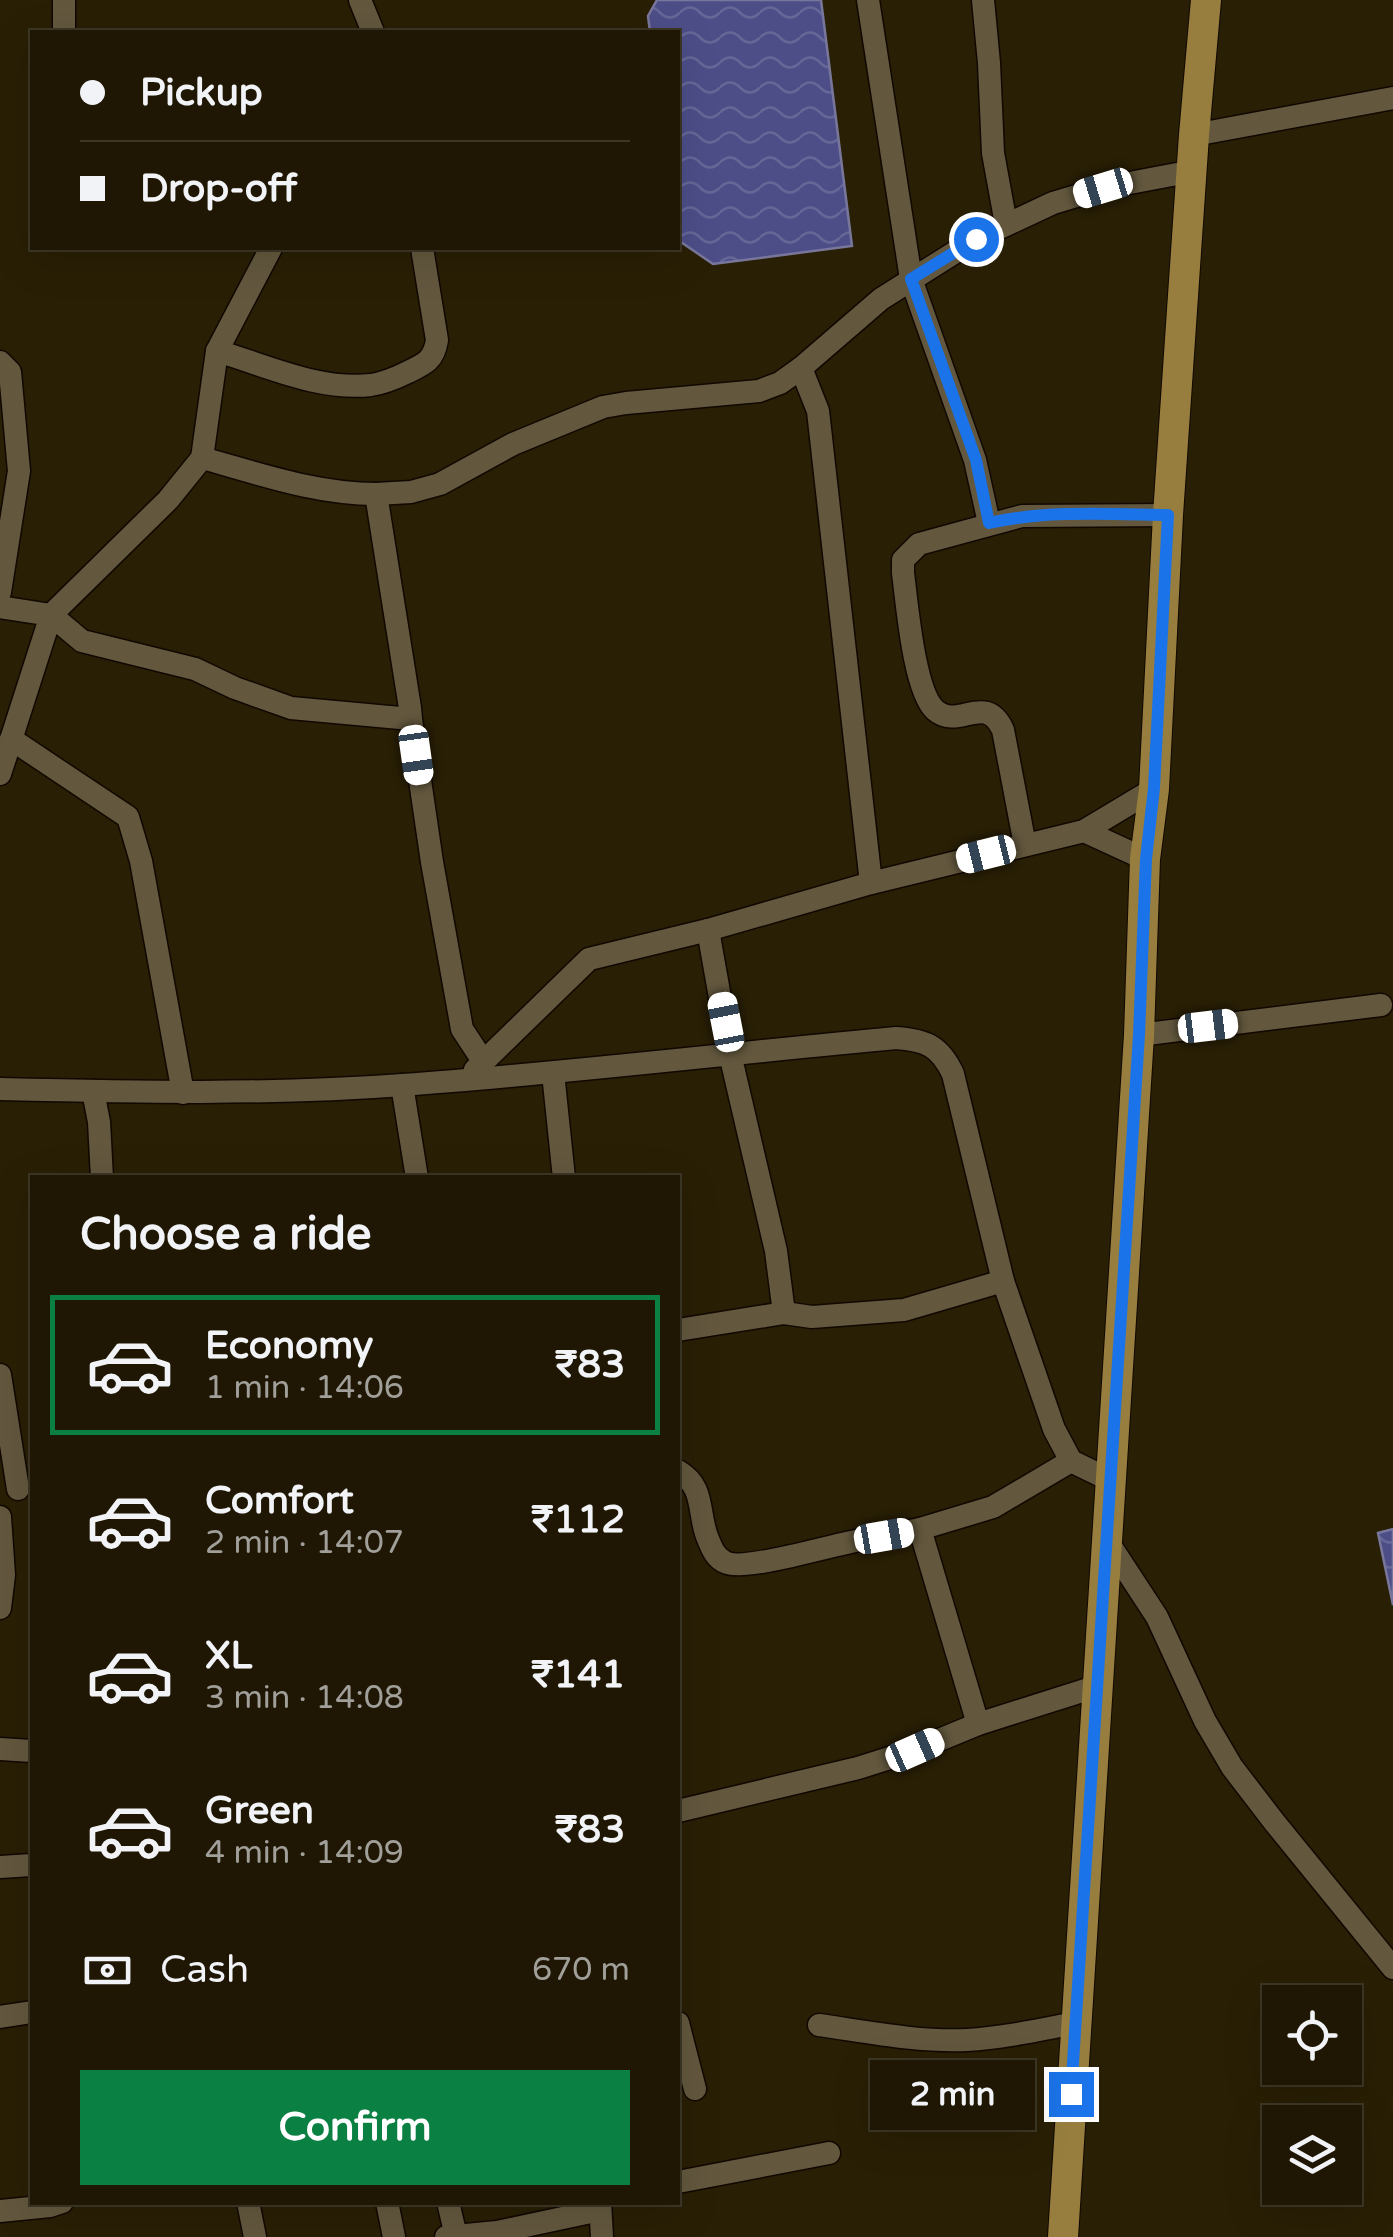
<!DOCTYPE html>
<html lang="en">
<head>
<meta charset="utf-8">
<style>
  :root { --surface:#1f1704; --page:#27200e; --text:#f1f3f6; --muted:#a19f9a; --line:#3c3626; --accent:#0b8043 }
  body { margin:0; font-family:"Varela Round",sans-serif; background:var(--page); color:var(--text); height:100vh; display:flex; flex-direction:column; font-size:38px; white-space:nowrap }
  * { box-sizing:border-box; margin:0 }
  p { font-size:32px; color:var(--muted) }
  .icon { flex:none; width:55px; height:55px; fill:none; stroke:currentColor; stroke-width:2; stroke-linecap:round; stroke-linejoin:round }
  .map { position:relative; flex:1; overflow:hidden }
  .panel { position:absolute; left:30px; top:1175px; width:650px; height:1030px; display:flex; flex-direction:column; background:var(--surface); border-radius:0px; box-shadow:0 10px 40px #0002,0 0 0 2px var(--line) }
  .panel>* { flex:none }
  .guide { position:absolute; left:30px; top:30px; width:650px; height:220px; border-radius:0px; box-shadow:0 10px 40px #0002,0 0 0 2px var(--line); display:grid; align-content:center; height:220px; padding:0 50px; background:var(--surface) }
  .tools { position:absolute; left:1262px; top:1985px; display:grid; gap:20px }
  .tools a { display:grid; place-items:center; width:100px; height:100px; border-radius:0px; background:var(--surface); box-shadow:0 10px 40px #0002,0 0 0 2px var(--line); font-size:50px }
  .end { position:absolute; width:45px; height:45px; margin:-22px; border:12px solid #1a73e8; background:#fff; box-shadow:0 0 0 5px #fff }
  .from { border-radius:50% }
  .bubble { position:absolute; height:70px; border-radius:0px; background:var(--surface); box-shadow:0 10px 40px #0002,0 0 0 2px var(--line); font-size:32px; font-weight:700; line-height:70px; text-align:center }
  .car { position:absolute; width:30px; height:60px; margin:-30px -15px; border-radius:12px; box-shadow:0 0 8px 2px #0007; background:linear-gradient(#fff 24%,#345 0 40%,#fff 0 76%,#345 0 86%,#fff 0) }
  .guide b { display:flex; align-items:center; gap:35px; height:95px; font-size:38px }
  .guide b+b { border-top:2px solid var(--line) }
  .guide i { width:25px; height:25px; background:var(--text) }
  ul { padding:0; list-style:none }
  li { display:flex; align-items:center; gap:30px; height:140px; margin:0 20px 15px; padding:0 30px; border:5px solid transparent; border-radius:0px }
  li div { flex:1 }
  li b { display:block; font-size:38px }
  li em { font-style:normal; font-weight:700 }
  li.active { border-color:var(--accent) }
  li>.icon { width:90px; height:90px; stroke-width:1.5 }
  h2 { padding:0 50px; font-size:45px; line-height:120px }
  .pay { display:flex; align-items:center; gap:25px; height:110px; padding:0 50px; font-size:38px }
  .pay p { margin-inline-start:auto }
  .button { display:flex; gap:20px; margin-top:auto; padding:20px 50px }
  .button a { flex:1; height:115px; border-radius:0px; background:var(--accent); color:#fff; font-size:40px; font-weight:700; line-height:115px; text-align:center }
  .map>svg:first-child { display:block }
  .water { fill:url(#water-waves); stroke:#78779b; stroke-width:2.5 }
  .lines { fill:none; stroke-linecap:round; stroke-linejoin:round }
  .minor-casing { stroke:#110800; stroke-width:25 }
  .major-casing { stroke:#110800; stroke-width:32 }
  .minor { stroke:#63583e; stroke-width:22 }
  .major { stroke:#977e3e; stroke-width:30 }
  .route { stroke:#1a73e8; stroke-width:12 }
</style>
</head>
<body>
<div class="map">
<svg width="1393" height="2237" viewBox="0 0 1393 2237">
  <defs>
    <pattern id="water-waves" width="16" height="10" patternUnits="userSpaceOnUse" patternTransform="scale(2.5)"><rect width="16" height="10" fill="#4d4e88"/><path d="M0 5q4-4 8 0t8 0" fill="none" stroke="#666797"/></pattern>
  </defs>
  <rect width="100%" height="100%" fill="#291f05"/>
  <g class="water">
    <path d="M 657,0 L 821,0 L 852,246 L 713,264 L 678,240 L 678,32 L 650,32 L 648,16 Z"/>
    <path d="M 1393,1529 L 1393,1605 L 1378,1533 Z"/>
  </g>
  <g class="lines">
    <g class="minor-casing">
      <g id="minor">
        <path d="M 360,0 L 373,32"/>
        <path d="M 868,0 L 911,279 L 975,460 L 989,523"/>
        <path d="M 983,0 L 989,63 L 993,153 L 1006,224"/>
        <path d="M 64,32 L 64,0"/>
        <path d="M 1194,135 L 1393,98"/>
        <path d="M 217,351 L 271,248"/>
        <path d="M 0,362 L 10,372 L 19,471 L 0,592"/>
        <path d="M 801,368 L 818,411 L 871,883"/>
        <path d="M 202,458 L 217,351 C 265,365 319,391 371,385 C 384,383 396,378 408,372 C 425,364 434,360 437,340 L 422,248"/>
        <path d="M 376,494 L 411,492 L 440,484 L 513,444 L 603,407 L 626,403 L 759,391 L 780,383 L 801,368 L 881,299 L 976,239 L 1053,203 L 1103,188 L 1193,171"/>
        <path d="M 0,607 L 51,615 L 0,774"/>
        <path d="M 411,719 L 291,708 L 235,688 L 195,669 L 82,641 L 51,615 L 168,500 L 202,458 C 260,474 316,494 376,494 L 410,708 L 411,719 L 432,862 L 462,1029 L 483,1061"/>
        <path d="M 11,739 L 128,817 L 141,861 L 183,1093"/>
        <path d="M 1084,831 L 1145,859"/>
        <path d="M 1025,845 L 1003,730 C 985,691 959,731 935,710 C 914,691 907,603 903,573 L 903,560 L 919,544 L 1022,516 L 1168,515"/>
        <path d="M 708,930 L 730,1054 L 776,1251 L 784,1313"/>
        <path d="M 1139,1035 L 1381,1005"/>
        <path d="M 475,1070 L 589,959 L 708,930 L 871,883 L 1084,831 L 1154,789"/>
        <path d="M 553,1073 L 564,1178"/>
        <path d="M 402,1085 L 417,1178"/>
        <path d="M 0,1089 C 134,1092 269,1095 403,1085 C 568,1073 732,1053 896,1038 C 926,1040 940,1046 953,1074 L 1003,1281 L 1054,1429 L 1071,1461 L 1110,1480"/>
        <path d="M 93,1091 L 99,1122 L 102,1178"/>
        <path d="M 678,1330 L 784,1313 L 812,1317 L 904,1310 L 1003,1281"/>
        <path d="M 0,1375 L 18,1489"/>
        <path d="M 678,1471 C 706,1487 697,1513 708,1539 C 712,1549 716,1559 727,1563 C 747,1570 818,1549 842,1544 C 868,1538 894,1534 920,1529"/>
        <path d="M 0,1517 L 4,1575 L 0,1608"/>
        <path d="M 1106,1539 L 1157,1617 L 1205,1721 L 1232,1767 L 1275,1823 L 1393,1968"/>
        <path d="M 978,1724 L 920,1529 L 993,1507 L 1071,1461"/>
        <path d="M 0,1749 L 32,1751"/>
        <path d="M 678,1811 L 858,1768 L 915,1750 L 978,1724 L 1098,1686"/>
        <path d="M 0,1867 L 32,1865"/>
        <path d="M 0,2017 L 32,2012"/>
        <path d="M 678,2023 L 695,2089"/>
        <path d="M 819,2025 C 868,2032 917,2042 967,2040 C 1003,2038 1039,2030 1075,2023"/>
        <path d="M 678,2182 L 829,2153"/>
        <path d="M 248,2202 L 255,2237"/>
        <path d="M 387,2202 L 394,2237"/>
        <path d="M 448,2202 L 456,2236"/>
        <path d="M 600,2202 L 602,2237"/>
        <path d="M 0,2211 L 50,2206 L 62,2202"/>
        <path d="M 446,2237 L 497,2232 L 600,2210"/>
      </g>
    </g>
    <g class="major-casing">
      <path id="major" d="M 1063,2237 L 1139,1035 L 1145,859 L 1154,789 L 1168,515 L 1194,135 L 1206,0"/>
    </g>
    <use href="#minor" class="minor"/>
    <use href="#major" class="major"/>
  </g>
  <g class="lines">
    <path class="route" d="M 976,239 L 911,279 L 976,460 L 989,523 C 1048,510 1108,514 1168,515 L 1154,788 L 1146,859 L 1139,1035 L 1071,2094"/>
  </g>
</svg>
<div class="tools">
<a><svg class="icon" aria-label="locate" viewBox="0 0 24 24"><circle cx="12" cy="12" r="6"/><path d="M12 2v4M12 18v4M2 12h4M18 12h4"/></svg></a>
<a><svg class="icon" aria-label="layers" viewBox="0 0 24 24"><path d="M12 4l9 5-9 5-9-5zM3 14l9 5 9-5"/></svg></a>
</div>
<i class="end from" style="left:976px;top:239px"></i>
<i class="end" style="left:1071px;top:2094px"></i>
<div class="bubble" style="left:870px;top:2060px;width:165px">2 min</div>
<i class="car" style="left:1103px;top:188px;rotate:253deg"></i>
<i class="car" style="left:416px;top:755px;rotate:172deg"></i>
<i class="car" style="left:986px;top:854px;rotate:256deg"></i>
<i class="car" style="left:726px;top:1022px;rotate:349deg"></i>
<i class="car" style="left:1208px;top:1026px;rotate:83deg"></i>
<i class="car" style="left:884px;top:1536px;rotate:80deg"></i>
<i class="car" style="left:915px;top:1750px;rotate:66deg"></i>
<div class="guide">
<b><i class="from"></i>Pickup</b>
<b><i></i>Drop-off</b>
</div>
<section class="panel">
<h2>Choose a ride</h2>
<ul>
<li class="active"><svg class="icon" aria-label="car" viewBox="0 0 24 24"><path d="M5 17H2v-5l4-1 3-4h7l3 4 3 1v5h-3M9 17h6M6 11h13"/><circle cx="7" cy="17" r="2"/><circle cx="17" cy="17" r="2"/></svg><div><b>Economy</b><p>1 min · 14:06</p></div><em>₹83</em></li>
<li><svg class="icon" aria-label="car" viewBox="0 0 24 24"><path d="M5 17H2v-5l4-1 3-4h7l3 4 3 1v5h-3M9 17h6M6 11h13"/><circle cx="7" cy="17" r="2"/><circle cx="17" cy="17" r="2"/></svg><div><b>Comfort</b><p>2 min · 14:07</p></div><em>₹112</em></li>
<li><svg class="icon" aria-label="car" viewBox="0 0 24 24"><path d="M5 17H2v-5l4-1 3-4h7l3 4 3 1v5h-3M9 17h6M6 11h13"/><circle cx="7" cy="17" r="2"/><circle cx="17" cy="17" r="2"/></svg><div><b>XL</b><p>3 min · 14:08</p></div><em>₹141</em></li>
<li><svg class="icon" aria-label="car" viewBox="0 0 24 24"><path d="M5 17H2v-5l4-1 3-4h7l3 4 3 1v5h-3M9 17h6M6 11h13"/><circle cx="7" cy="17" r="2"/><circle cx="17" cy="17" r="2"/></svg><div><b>Green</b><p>4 min · 14:09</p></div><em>₹83</em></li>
</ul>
<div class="pay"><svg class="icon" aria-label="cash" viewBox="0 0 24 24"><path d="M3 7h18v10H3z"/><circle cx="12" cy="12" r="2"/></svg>Cash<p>670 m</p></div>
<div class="button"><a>Confirm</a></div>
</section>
</div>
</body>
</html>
